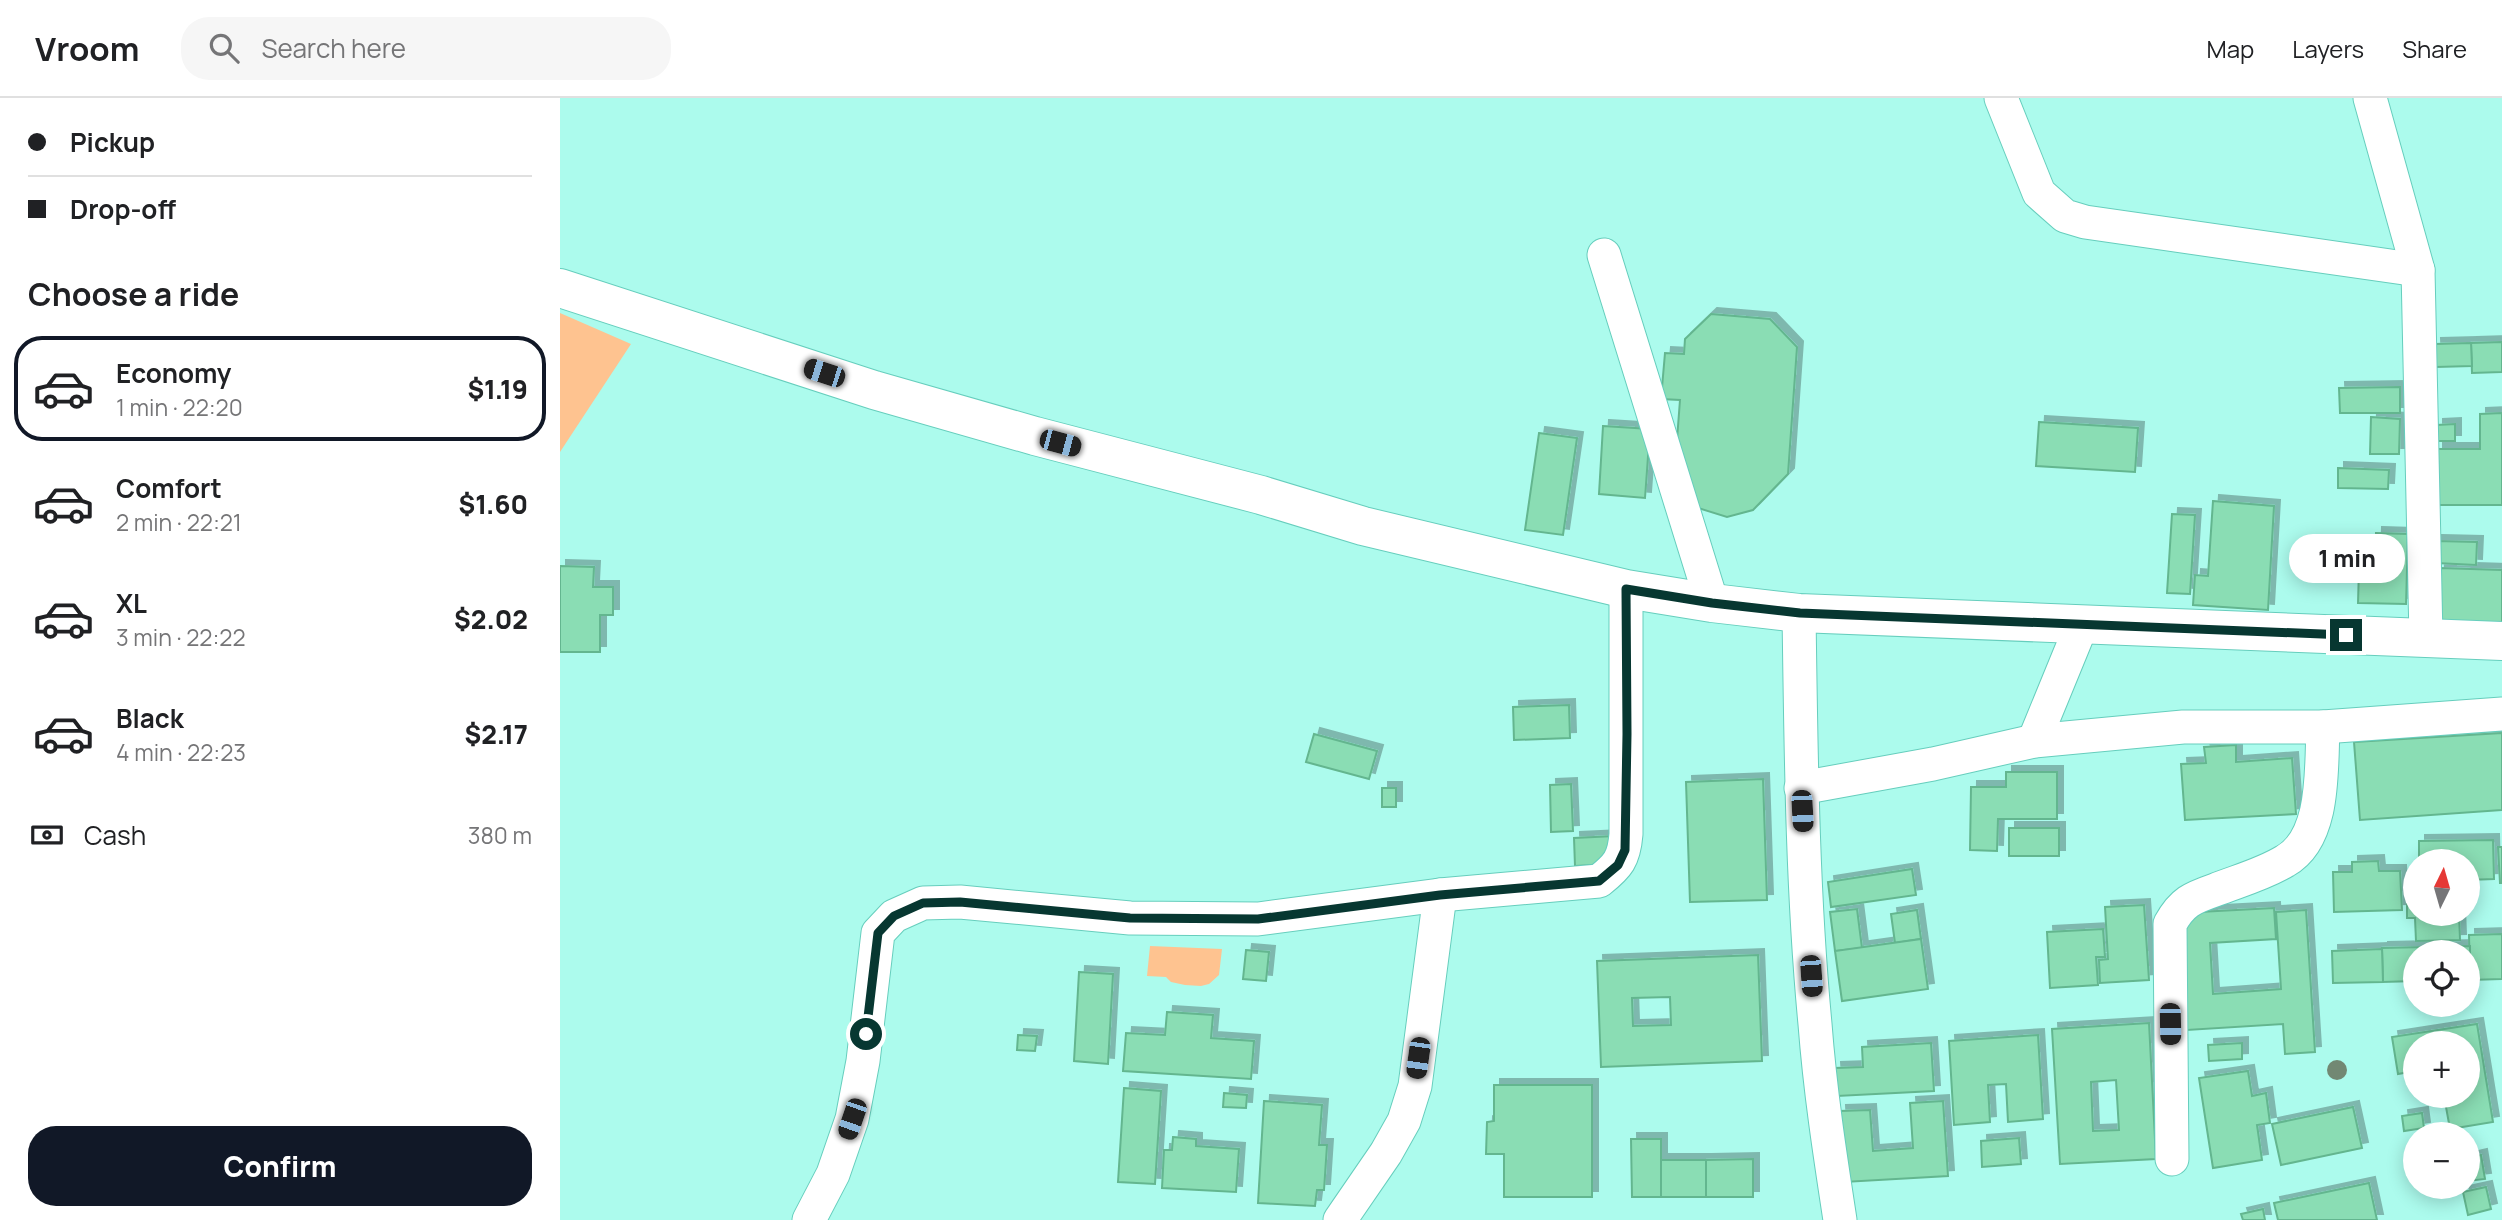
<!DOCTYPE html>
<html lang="en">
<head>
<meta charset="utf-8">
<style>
  :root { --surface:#fff; --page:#f6f6f6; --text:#202124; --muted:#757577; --line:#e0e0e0; --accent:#111827 }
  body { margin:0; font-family:Manrope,sans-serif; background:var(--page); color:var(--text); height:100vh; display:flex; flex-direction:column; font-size:26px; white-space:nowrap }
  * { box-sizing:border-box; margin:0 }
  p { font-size:23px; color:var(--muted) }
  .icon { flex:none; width:38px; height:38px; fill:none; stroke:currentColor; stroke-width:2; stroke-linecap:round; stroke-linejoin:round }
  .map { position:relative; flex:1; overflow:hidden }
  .side { display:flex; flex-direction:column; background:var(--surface); width:560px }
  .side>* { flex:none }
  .guide { display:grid; align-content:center; height:154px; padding:0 28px; background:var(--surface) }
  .needle { width:46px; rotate:5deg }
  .controls { position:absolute; left:1843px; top:751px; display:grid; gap:14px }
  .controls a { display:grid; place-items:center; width:77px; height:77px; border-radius:50%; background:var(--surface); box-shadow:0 4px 18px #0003; font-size:35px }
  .end { position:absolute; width:32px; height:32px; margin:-16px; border:9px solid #073731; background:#fff; box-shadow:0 0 0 4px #fff }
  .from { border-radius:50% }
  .bubble { position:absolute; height:49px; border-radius:24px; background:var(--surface); box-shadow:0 4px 18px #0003; font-size:23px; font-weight:800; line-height:49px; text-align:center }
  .car { position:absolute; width:21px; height:42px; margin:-21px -10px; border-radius:9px; box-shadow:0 0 5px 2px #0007; background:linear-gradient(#222 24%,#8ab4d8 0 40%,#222 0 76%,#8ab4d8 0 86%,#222 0) }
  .guide b { display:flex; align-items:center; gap:24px; height:66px; font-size:26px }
  .guide b+b { border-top:2px solid var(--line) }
  .guide i { width:18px; height:18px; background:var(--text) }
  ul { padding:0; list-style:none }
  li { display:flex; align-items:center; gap:21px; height:105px; margin:0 14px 10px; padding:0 14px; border:4px solid transparent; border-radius:28px }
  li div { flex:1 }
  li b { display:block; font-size:26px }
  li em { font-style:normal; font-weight:800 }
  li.active { border-color:var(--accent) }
  li>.icon { width:63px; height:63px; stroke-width:1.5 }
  h2 { padding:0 28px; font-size:32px; line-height:84px }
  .pay { display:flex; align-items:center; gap:18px; height:77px; padding:0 28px; font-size:26px }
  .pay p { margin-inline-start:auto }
  .primary-button { display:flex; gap:14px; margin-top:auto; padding:14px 28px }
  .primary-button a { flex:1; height:80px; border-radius:28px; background:var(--accent); color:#fff; font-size:28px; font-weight:800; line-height:80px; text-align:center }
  header { display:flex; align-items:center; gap:42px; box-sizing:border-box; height:98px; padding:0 35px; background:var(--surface); border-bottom:2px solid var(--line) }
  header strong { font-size:33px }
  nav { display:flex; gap:38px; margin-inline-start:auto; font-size:24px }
  .search { width:490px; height:63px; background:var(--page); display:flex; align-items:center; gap:18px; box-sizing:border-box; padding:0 24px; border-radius:28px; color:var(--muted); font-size:26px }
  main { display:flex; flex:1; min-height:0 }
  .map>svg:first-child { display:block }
  .green { fill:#fec390 }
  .building { fill:#8addb4; stroke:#64b68f; stroke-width:2; fill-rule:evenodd; filter:url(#shadow) }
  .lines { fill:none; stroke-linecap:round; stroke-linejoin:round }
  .minor-casing { stroke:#66cebd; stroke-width:35 }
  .tertiary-casing { stroke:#66cebd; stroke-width:40 }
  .minor { stroke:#fff; stroke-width:33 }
  .tertiary { stroke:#fff; stroke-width:38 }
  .tree { fill:#728873 }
  .route { stroke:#073731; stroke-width:9 }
</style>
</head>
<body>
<header>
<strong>Vroom</strong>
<div class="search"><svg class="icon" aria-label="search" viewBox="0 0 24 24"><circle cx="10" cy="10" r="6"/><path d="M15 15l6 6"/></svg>Search here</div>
<nav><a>Map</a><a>Layers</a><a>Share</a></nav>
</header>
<main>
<section class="side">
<div class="guide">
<b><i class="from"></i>Pickup</b>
<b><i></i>Drop-off</b>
</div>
<h2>Choose a ride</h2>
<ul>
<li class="active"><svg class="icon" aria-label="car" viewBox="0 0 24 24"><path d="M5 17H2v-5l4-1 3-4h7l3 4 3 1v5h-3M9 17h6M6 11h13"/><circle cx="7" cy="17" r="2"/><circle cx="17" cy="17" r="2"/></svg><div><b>Economy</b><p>1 min · 22:20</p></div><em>$1.19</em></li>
<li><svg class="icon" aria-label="car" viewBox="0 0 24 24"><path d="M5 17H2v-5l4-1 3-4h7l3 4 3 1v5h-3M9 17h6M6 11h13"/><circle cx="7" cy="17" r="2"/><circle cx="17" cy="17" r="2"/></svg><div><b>Comfort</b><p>2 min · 22:21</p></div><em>$1.60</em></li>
<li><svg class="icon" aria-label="car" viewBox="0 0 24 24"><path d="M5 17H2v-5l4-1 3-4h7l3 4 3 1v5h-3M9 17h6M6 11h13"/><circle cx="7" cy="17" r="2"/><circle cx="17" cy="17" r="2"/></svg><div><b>XL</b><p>3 min · 22:22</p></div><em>$2.02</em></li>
<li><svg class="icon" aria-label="car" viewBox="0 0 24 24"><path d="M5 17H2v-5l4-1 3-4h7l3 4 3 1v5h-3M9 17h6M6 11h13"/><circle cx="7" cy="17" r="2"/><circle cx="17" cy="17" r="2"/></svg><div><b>Black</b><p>4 min · 22:23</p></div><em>$2.17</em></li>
</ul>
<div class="pay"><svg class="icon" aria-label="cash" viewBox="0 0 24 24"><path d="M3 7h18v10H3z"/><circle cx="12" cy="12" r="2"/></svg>Cash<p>380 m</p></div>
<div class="primary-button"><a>Confirm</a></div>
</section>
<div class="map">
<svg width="1942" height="1122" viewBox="0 0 1942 1122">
  <defs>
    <filter id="shadow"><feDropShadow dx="6" dy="-6" stdDeviation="0" flood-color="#0004"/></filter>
  </defs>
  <rect width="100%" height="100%" fill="#acfbed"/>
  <g class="green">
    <path d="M 0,215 L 71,246 L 0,354 Z"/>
    <path d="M 590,848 L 662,851 L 659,877 L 649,886 L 641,888 L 625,887 L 611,884 L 606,879 L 587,878 Z"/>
  </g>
  <g class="building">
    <path d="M 1151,216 L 1210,221 L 1237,249 L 1228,376 L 1193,412 L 1167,419 L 1138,410 L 1115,368 L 1120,302 L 1101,301 L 1105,255 L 1124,256 L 1125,241 Z"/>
    <path d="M 1942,244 L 1942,274 L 1912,275 L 1911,245 Z"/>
    <path d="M 1911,245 L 1912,268 L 1876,269 L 1875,246 Z"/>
    <path d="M 1840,289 L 1840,315 L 1780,315 L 1779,290 Z"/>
    <path d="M 1942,315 L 1942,407 L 1877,407 L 1877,351 L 1920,351 L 1920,316 Z"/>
    <path d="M 1811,319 L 1840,321 L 1839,356 L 1810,356 Z"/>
    <path d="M 1479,324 L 1578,330 L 1575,374 L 1476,368 Z"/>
    <path d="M 1895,326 L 1895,343 L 1877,343 L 1877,327 Z"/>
    <path d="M 1043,328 L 1090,331 L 1085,400 L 1039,396 Z"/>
    <path d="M 979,335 L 1017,340 L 1003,437 L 965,432 Z"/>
    <path d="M 1778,370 L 1829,372 L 1828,391 L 1778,390 Z"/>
    <path d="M 1653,403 L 1714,408 L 1708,512 L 1633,507 L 1635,477 L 1648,478 Z"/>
    <path d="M 1612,416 L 1635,417 L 1630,496 L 1607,495 Z"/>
    <path d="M 1816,435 L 1848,436 L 1846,506 L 1798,505 L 1799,470 L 1815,470 Z"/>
    <path d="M 1876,443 L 1917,444 L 1916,467 L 1876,465 Z"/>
    <path d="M 0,468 L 34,469 L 33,489 L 53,489 L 53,517 L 40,517 L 40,554 L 0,554 Z"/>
    <path d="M 1879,470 L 1942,472 L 1942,528 L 1877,525 Z"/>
    <path d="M 1009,607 L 1010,640 L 954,642 L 953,609 Z"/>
    <path d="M 1942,635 L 1942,712 L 1800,722 L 1794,644 Z"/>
    <path d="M 754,636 L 817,653 L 809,681 L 746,664 Z"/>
    <path d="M 1676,647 L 1676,664 L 1732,660 L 1736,716 L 1625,722 L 1621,666 L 1646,665 L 1644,649 Z"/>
    <path d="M 1446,674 L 1497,674 L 1497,721 L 1438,721 L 1437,753 L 1410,752 L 1411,689 L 1446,689 Z"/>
    <path d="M 1203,681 L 1207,802 L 1130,804 L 1126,684 Z"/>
    <path d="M 1011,686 L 1013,733 L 991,734 L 990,687 Z"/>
    <rect x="822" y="690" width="14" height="19"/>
    <rect x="1449" y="730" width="50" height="28"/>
    <path d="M 1055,738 L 1057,766 L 1015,768 L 1014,740 Z"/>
    <path d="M 1933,742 L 1934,781 L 1908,782 L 1908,763 L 1859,763 L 1859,743 Z"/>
    <path d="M 1938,749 L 1942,749 L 1942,785 L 1940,785 Z"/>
    <path d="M 1818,763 L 1819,773 L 1840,773 L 1842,812 L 1774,814 L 1773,774 L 1792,774 L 1792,764 Z"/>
    <path d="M 1352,771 L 1356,797 L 1271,809 L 1268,784 Z"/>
    <path d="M 1855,798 L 1855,816 L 1899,816 L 1900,842 L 1856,843 L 1855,820 L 1847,820 L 1847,800 Z"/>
    <path d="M 1584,807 L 1589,882 L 1540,885 L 1539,862 L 1548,861 L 1545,809 Z"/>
    <path d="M 1714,810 L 1716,841 L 1650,845 L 1653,896 L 1721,891 L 1716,814 L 1746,812 L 1755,954 L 1725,956 L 1723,926 L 1627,932 L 1620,815 Z"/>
    <path d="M 1297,811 L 1302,850 L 1275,853 L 1270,814 Z"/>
    <path d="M 1357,812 L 1361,841 L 1335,845 L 1331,816 Z"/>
    <path d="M 1543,831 L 1545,859 L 1536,859 L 1538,887 L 1490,890 L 1487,834 Z"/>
    <path d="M 1942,836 L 1942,881 L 1910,882 L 1909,837 Z"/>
    <path d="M 1361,841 L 1368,891 L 1282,903 L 1275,853 Z"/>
    <path d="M 1910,848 L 1910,882 L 1908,882 L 1908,854 L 1855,854 L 1855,883 L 1823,884 L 1822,850 Z"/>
    <path d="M 1822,851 L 1823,884 L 1773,885 L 1772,853 Z"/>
    <path d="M 686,852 L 709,854 L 706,883 L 683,881 Z"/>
    <path d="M 1198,857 L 1202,963 L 1041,969 L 1037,863 ZM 1110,899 L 1111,927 L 1073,928 L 1072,900 Z"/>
    <path d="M 519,874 L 553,876 L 548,966 L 514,963 Z"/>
    <path d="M 607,914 L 653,917 L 651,940 L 694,943 L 691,981 L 563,973 L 566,935 L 605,937 Z"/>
    <path d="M 1589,925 L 1596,1061 L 1500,1066 L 1492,931 ZM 1556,982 L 1559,1032 L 1533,1033 L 1531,984 Z"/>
    <path d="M 1917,926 L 1933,1024 L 1890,1031 L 1884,998 L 1908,998 L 1908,945 L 1855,945 L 1855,973 L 1838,976 L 1832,939 Z"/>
    <path d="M 458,937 L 477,938 L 475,953 L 457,952 Z"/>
    <path d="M 1478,937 L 1483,1021 L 1448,1024 L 1446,986 L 1428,987 L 1430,1024 L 1394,1027 L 1389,943 Z"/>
    <path d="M 1371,945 L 1374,993 L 1277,998 L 1275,970 L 1303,969 L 1302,949 Z"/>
    <path d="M 1682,945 L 1682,961 L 1649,963 L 1648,947 Z"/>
    <path d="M 1688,973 L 1692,998 L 1706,995 L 1710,1025 L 1697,1027 L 1702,1062 L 1653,1070 L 1639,980 Z"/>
    <path d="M 934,987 L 1032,987 L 1032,1099 L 944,1099 L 944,1056 L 926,1056 L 927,1024 L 934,1023 Z"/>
    <path d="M 564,990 L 601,993 L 595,1086 L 558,1084 Z"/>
    <path d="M 664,995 L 687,997 L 686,1010 L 663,1009 Z"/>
    <path d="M 704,1003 L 762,1007 L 759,1047 L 767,1047 L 764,1092 L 757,1092 L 755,1108 L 698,1105 Z"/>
    <path d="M 1383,1003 L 1388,1078 L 1284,1084 L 1280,1013 L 1310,1012 L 1313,1053 L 1353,1050 L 1350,1005 Z"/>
    <path d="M 1793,1009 L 1802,1050 L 1721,1067 L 1712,1026 Z"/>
    <path d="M 1862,1015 L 1864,1030 L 1844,1033 L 1842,1018 Z"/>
    <path d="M 613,1039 L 636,1041 L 636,1048 L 679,1051 L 676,1094 L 602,1090 L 604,1052 L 612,1052 Z"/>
    <path d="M 1459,1040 L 1461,1066 L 1422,1069 L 1421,1043 Z"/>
    <path d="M 1071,1041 L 1101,1041 L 1101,1099 L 1072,1099 Z"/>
    <path d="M 1921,1057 L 1925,1081 L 1908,1083 L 1908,1060 Z"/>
    <path d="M 1193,1061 L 1193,1099 L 1146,1099 L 1146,1062 Z"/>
    <rect x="1101" y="1062" width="45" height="37"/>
    <path d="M 1809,1085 L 1817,1122 L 1718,1122 L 1714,1105 Z"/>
    <path d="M 1926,1089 L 1931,1111 L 1908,1117 L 1903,1094 Z"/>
    <path d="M 1703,1111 L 1705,1122 L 1683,1122 L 1681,1116 Z"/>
  </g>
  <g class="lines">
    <g class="minor-casing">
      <g id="minor">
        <path d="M 1441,0 L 1479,95 L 1505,118 L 1525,124 L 1858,172"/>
        <path d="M 1810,0 L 1858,172 L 1866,540"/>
        <path d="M 1044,157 L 1152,505"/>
        <path d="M 1239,515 C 1241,652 1242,789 1255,926 C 1260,992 1270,1057 1280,1122"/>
        <path d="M 1474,643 L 1522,526"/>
        <path d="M 1241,690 L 1373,666 L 1474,643 L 1623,629 L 1763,629 L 1942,616"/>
        <path d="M 1612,1061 L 1610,826 C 1622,804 1632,800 1655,792 C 1678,783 1704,776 1725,763 C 1766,740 1761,669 1763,629"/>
        <path d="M 249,1122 L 273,1076 L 292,1021 L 303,963 L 318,835 L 334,818 L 363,805 L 400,804 L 570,820 L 698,821 L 880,797 L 1039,783 C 1058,768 1064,761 1066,736 L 1066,491"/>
        <path d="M 780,1122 L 826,1055 L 844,1023 L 855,988 L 880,797"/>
      </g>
    </g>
    <g class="tertiary-casing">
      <path id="tertiary" d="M 0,190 L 314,292 L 475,338 L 701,397 L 803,428 L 1066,491 L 1152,505 L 1239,515 L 1942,543"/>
    </g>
    <use href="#minor" class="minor"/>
    <use href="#tertiary" class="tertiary"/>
  </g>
  <circle class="tree" cx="1777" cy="972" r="10"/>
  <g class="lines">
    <path class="route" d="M 306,936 L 318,835 L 334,818 L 363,805 L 400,804 L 570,820 L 698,821 L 880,797 L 1039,783 L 1058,767 L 1065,752 L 1067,636 L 1066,491 L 1152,505 L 1240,515 L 1786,537"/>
  </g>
</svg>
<div class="controls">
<a><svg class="needle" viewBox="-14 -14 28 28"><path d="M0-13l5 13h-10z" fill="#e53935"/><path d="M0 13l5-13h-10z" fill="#757577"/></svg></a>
<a><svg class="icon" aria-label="locate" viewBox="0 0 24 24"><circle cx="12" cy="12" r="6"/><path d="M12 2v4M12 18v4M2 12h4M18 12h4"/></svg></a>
<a>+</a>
<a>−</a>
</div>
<i class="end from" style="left:306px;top:936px"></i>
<i class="end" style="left:1786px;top:537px"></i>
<div class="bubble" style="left:1729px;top:436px;width:116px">1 min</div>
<i class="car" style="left:264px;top:275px;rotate:288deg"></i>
<i class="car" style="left:500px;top:345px;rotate:105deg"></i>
<i class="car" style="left:1242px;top:713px;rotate:177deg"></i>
<i class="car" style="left:1251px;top:878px;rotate:176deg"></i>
<i class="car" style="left:1610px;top:926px;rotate:179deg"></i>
<i class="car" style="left:858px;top:960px;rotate:188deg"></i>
<i class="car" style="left:292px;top:1021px;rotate:199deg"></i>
</div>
</main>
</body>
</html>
